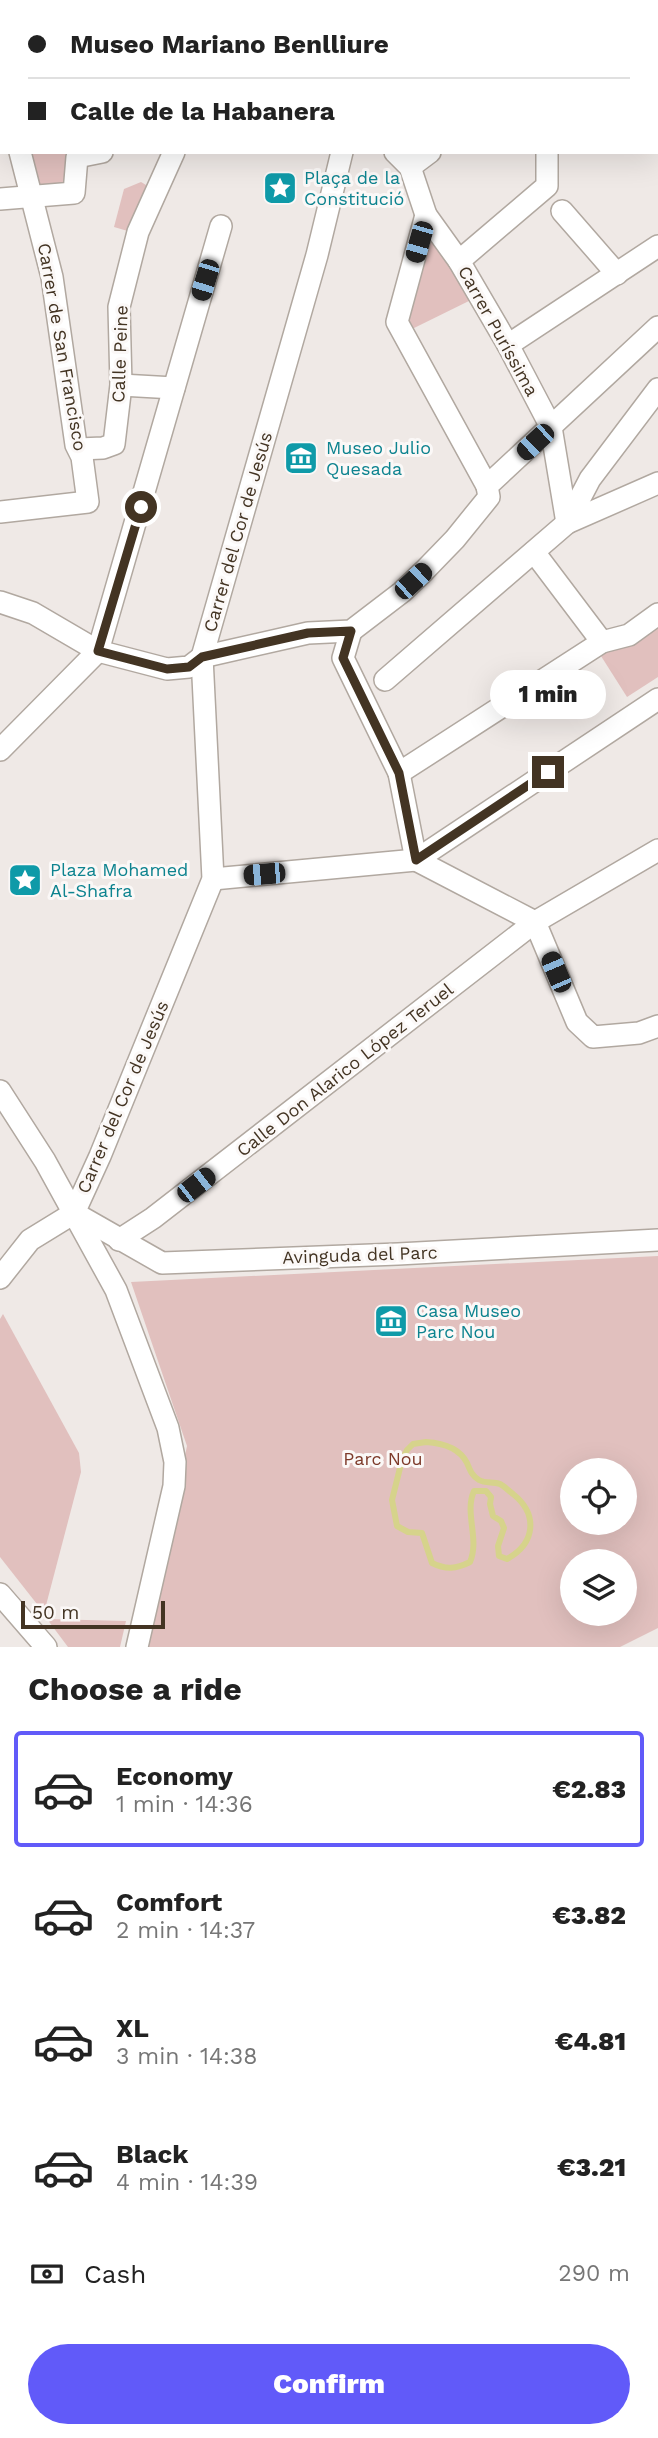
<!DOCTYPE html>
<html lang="en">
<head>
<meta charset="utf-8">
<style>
  :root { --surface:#fff; --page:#f6f6f6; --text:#222; --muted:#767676; --line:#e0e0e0; --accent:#615af9 }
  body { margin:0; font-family:"Work Sans",sans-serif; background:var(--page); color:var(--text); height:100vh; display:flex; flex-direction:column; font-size:26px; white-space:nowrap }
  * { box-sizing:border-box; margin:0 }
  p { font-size:23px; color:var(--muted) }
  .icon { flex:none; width:38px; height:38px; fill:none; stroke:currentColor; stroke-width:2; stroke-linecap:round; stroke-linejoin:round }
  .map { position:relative; height:1647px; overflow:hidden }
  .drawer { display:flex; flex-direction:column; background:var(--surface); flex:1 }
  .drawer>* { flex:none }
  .guide { position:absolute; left:0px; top:0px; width:658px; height:154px; box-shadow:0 7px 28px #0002; display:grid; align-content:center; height:154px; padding:0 28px; background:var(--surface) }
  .controls { position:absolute; left:560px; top:1458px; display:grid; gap:14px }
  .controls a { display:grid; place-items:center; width:77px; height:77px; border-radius:50%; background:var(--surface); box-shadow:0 7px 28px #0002; font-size:35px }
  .scale { position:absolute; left:21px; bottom:18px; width:144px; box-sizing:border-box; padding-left:7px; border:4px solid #433423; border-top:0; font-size:19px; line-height:24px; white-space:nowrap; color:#433423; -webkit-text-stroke:5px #fbf8f7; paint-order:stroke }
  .end { position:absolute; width:32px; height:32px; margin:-16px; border:9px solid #433423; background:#fff; box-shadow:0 0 0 4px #fff }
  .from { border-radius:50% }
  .bubble { position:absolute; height:49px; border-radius:24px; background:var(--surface); box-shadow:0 7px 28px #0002; font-size:23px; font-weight:800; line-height:49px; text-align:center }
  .car { position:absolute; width:21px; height:42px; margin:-21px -10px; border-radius:9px; box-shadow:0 0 5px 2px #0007; background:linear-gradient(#222 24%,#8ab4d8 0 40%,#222 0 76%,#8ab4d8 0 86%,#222 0) }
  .guide b { display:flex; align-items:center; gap:24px; height:66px; font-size:26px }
  .guide b+b { border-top:2px solid var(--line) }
  .guide i { width:18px; height:18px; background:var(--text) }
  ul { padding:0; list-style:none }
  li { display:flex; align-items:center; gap:21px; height:116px; margin:0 14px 10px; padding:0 14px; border:4px solid transparent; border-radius:7px }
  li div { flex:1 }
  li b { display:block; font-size:26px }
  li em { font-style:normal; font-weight:800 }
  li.selected { border-color:var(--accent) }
  li>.icon { width:63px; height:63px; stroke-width:1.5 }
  h2 { padding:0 28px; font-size:32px; line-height:84px }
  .pay { display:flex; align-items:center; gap:18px; height:77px; padding:0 28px; font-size:26px }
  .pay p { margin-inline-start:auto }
  .cta { display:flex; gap:14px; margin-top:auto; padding:14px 28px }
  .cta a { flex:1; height:80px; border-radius:42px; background:var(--accent); color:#fff; font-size:28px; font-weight:800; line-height:80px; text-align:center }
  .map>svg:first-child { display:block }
  .green { fill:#e1c0be; fill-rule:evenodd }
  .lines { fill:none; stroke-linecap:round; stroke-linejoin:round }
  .stream { stroke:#d6d38b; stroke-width:6 }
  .minor-casing { stroke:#b1a8a0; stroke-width:24 }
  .minor { stroke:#fff; stroke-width:21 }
  .route { stroke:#433423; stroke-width:9 }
  .labels { text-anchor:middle; stroke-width:6; stroke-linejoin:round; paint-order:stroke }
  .culture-label { font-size:18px; fill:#0d838f; stroke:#fbf8f7; text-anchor:start }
  .street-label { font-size:18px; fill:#433423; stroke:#fbf8f7 }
  .park-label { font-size:18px; fill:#7d3a2a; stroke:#fbf8f7 }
</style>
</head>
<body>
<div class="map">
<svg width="658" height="1647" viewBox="0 0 658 1647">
  <rect width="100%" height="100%" fill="#efe9e6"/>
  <g class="green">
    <path d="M 23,152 L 81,152 L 70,187 L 33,190 Z"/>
    <path d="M 141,182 L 151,188 L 131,232 L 114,227 L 124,189 Z"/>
    <path d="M 433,226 L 473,299 L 410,330 L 406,324 Z"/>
    <path d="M 658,619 L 658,677 L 627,697 L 601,656 Z"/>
    <path d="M 658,1256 L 658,1628 L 620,1647 L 145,1647 L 187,1446 L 131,1282 ZM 572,1470 L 625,1470 L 625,1522 L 572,1522 ZM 572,1561 L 625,1561 L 625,1614 L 572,1614 Z"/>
    <path d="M 3,1314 L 79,1453 L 81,1472 L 44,1613 L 0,1557 L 0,1319 Z"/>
    <path d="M 47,1619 L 126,1621 L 120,1647 L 68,1647 Z"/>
  </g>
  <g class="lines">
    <path class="stream" d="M 426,1442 C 442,1443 459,1447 467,1463 C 470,1470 472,1476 479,1480 C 486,1484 493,1481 500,1484 C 504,1486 509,1491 513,1494 C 538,1514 536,1543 507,1559 L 499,1556 L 498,1546 L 504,1528 L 501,1521 L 493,1516 L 490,1504 L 491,1497 L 486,1491 L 474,1491 C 464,1513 480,1539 470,1562 C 456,1569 446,1570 432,1563 L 422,1533 L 408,1532 L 397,1526 L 392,1500 L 402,1460 L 407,1450 L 413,1444 Z"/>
    <g class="minor-casing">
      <g id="minor">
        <path d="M 55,0 L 56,2"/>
        <path d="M 155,0 L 156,2"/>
        <path d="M 575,0 L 575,2"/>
        <path d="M 114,2 L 117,0"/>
        <path d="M 244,2 L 247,0"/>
        <path d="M 450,2 L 452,0"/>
        <path d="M 628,2 L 633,0"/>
        <path d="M 0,69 L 2,68"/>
        <path d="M 656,131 L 658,130"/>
        <path d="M 395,152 L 410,167 L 426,215 L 459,261 L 508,345 L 551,427 L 567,523"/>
        <path d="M 410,167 L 430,152"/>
        <path d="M 0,199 L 74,193 L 77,157 L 102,152"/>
        <path d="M 562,211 L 617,274"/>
        <path d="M 426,215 L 397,322 L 487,486"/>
        <path d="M 459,261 L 547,186 L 547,152"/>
        <path d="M 508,345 L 658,246"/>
        <path d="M 121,385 L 174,388"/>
        <path d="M 79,449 L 103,448 L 114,444 L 121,385 L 119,307 L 138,232 L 174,152"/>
        <path d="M 0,512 L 88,502 L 82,457 L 76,445 L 52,277 L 20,152"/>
        <path d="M 567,523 L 590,479 L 658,389"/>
        <path d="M 534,552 L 602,642"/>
        <path d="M 0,602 L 33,613 L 98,651 L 167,669 L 189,667 L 202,657 L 308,633 L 351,631 L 402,592 L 424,571 L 455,539 L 489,497 L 487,486 L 658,327"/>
        <path d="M 351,631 L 343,658 L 399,773 L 416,860"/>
        <path d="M 385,680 L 567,523 L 658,483"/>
        <path d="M 0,750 L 98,651 L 221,226"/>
        <path d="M 399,773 L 602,642 L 629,635 L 658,614"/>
        <path d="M 416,860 L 535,922"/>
        <path d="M 213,879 L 416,860 L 658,699"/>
        <path d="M 535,922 L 577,1022 L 593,1037 L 639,1033 L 658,1026"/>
        <path d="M 0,1091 L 45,1161 L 116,1290 L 168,1428 L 175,1462 L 174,1486 L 137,1647"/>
        <path d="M 76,1214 L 162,1263 L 398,1254 L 658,1240"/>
        <path d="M 119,1240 L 153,1218 L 535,922 L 658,850"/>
        <path d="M 0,1278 L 30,1240 L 74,1213 L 100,1156 L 213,879 L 202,657 L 317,255 L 342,152"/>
        <path d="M 0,1594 L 46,1647"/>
      </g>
    </g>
    <use href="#minor" class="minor"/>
  </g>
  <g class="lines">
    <path class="route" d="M 141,507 L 98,651 L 167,669 L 189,667 L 202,657 L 308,633 L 351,631 L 343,658 L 399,773 L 416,860 L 548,772"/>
  </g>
  <defs>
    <g id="sight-square" transform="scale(1.75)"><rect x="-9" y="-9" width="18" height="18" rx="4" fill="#0f9aa8" stroke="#fbf8f7"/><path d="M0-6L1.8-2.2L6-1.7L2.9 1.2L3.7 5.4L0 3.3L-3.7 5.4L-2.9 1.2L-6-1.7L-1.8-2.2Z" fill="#fff"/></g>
    <g id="museum-square" transform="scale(1.75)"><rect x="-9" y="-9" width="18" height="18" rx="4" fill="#0f9aa8" stroke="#fbf8f7"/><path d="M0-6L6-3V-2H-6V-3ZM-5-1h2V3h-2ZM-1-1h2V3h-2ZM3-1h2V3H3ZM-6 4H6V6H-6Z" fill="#fff"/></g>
  </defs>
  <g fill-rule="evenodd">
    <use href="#sight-square" x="280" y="188"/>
    <use href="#museum-square" x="301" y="458"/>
    <use href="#sight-square" x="25" y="880"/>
    <use href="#museum-square" x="391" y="1321"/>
  </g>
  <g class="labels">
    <g class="culture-label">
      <text x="304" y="184">Plaça de la<tspan x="304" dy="21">Constitució</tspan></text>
      <text x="326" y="454">Museo Julio<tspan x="326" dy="21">Quesada</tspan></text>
      <text x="50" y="876">Plaza Mohamed<tspan x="50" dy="21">Al-Shafra</tspan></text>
      <text x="416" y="1317">Casa Museo<tspan x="416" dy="21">Parc Nou</tspan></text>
    </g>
    <g class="street-label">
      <text transform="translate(498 331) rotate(61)" y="6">Carrer Puríssima</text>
      <text transform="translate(62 347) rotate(80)" y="6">Carrer de San Francisco</text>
      <text transform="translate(120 354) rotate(-88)" y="6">Calle Peine</text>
      <text transform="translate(238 532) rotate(-74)" y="6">Carrer del Cor de Jesús</text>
      <text transform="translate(345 1070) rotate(-38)" y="6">Calle Don Alarico López Teruel</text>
      <text transform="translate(123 1097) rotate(-67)" y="6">Carrer del Cor de Jesús</text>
      <text transform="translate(360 1255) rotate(-2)" y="6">Avinguda del Parc</text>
    </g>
    <g class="park-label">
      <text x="383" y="1465">Parc Nou</text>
    </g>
  </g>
</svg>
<div class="controls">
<a><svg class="icon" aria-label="locate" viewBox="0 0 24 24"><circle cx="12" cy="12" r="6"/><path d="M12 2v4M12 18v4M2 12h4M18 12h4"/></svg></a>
<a><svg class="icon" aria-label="layers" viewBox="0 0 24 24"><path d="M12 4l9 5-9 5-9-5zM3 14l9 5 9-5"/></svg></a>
</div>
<div class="scale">50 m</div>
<i class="end from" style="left:141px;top:507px"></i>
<i class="end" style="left:548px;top:772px"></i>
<div class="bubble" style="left:490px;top:670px;width:116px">1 min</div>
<i class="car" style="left:419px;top:242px;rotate:196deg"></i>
<i class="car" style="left:205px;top:280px;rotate:197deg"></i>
<i class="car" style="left:535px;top:442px;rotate:227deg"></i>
<i class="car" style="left:413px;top:581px;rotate:47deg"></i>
<i class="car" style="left:264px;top:874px;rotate:265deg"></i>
<i class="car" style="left:556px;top:972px;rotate:337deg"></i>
<i class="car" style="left:196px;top:1185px;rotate:52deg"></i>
<div class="guide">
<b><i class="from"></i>Museo Mariano Benlliure</b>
<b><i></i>Calle de la Habanera</b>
</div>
</div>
<section class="drawer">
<h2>Choose a ride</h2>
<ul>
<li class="selected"><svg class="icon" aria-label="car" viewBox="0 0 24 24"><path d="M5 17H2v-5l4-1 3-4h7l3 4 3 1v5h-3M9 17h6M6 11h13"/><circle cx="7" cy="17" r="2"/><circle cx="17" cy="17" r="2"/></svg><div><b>Economy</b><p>1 min · 14:36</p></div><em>€2.83</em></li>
<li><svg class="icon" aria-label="car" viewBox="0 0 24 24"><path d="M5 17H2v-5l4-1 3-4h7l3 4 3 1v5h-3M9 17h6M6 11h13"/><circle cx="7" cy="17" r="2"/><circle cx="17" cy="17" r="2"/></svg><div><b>Comfort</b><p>2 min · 14:37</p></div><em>€3.82</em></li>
<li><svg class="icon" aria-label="car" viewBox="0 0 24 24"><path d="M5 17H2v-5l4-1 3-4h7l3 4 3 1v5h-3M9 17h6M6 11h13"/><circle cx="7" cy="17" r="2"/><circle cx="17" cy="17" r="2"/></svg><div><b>XL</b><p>3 min · 14:38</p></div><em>€4.81</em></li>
<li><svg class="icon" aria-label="car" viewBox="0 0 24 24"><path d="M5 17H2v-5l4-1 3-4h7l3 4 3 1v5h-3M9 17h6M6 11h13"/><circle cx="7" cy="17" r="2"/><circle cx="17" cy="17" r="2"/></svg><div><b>Black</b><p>4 min · 14:39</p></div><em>€3.21</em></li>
</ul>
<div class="pay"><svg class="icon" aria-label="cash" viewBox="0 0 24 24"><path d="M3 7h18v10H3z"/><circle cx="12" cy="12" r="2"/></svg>Cash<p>290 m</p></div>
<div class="cta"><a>Confirm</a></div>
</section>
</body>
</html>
